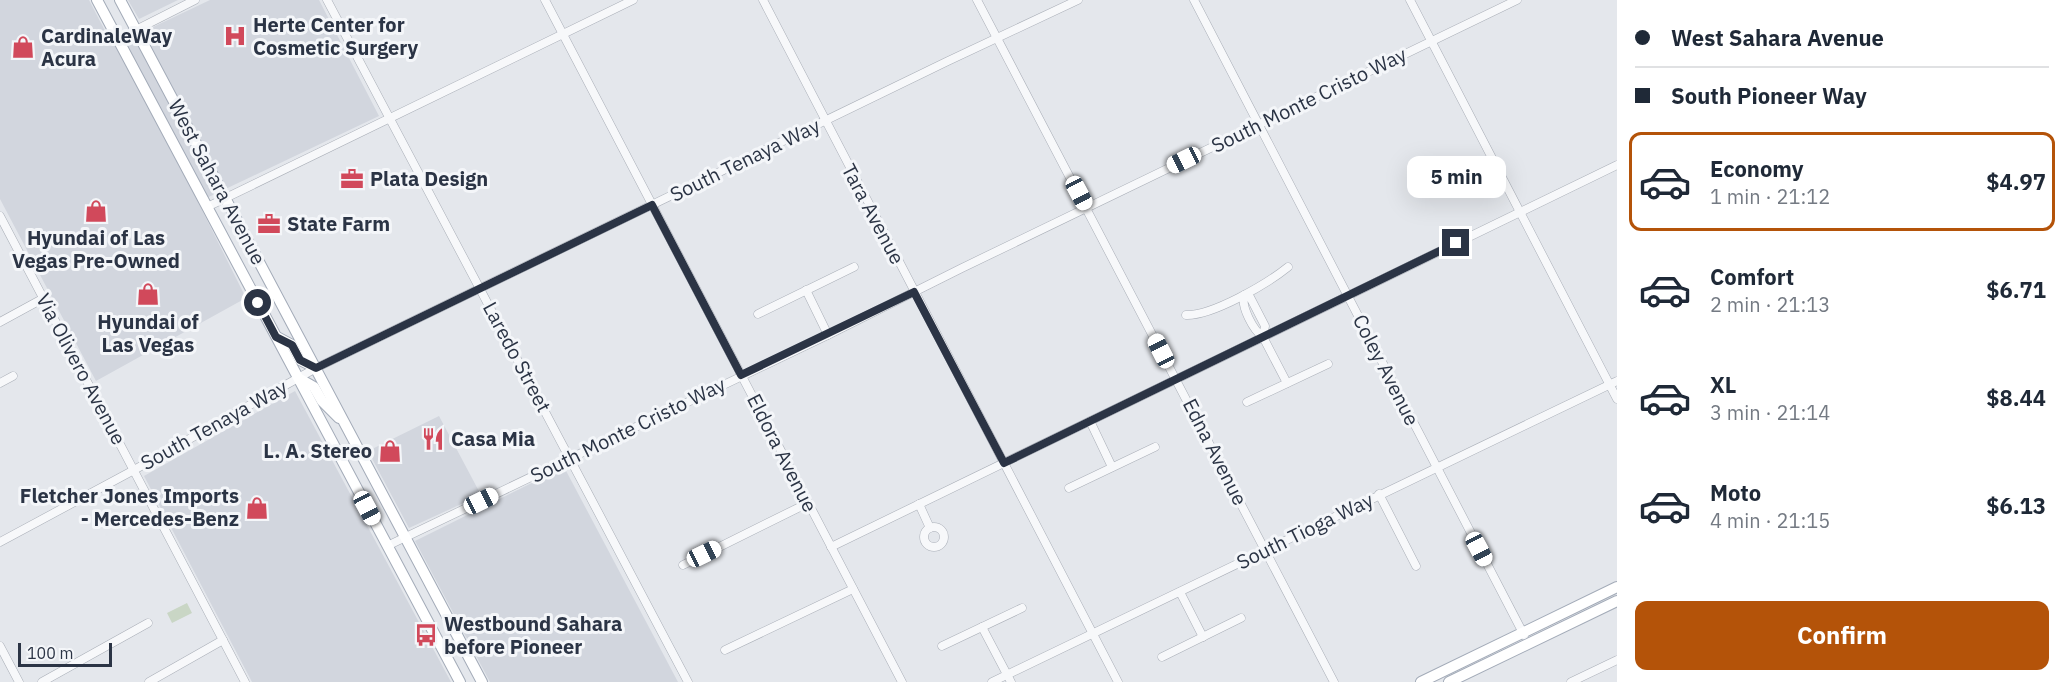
<!DOCTYPE html>
<html lang="en">
<head>
<meta charset="utf-8">
<style>
  :root { --surface:#fff; --page:#f2f2f3; --text:#1f2937; --muted:#747a83; --line:#e0e1e3; --accent:#b45309 }
  body { margin:0; font-family:"IBM Plex Sans",sans-serif; background:var(--page); color:var(--text); height:100vh; display:flex; flex-direction:column; font-size:22px; white-space:nowrap }
  * { box-sizing:border-box; margin:0 }
  p { font-size:20px; color:var(--muted) }
  .icon { flex:none; width:33px; height:33px; fill:none; stroke:currentColor; stroke-width:2; stroke-linecap:round; stroke-linejoin:round }
  .map { position:relative; flex:1; overflow:hidden }
  .side { display:flex; flex-direction:column; background:var(--surface); width:450px }
  .side>* { flex:none }
  .hud { display:grid; align-content:center; height:132px; padding:0 18px; background:var(--surface) }
  .scale { position:absolute; left:18px; bottom:15px; width:94px; box-sizing:border-box; padding-left:6px; border:3px solid #2b3445; border-top:0; font-size:16px; line-height:21px; white-space:nowrap; color:#2b3445; -webkit-text-stroke:4px #f4f6f9; paint-order:stroke }
  .end { position:absolute; width:27px; height:27px; margin:-14px; border:8px solid #2b3445; background:#fff; box-shadow:0 0 0 3px #fff }
  .from { border-radius:50% }
  .bubble { position:absolute; height:42px; border-radius:12px; background:var(--surface); box-shadow:0 6px 24px #0002; font-size:20px; font-weight:700; line-height:42px; text-align:center }
  .car { position:absolute; width:18px; height:36px; margin:-18px -9px; border-radius:8px; box-shadow:0 0 4px 2px #0007; background:linear-gradient(#fff 24%,#345 0 40%,#fff 0 76%,#345 0 86%,#fff 0) }
  .hud b { display:flex; align-items:center; gap:21px; height:57px; font-size:22px }
  .hud b+b { border-top:2px solid var(--line) }
  .hud i { width:15px; height:15px; background:var(--text) }
  ul { padding:0; list-style:none }
  li { display:flex; align-items:center; gap:18px; height:99px; margin:0 12px 9px; padding:0 6px; border:3px solid transparent; border-radius:12px }
  li div { flex:1 }
  li b { display:block; font-size:22px }
  li em { font-style:normal; font-weight:700 }
  li.current { border-color:var(--accent) }
  li>.icon { width:54px; height:54px; stroke-width:1.5 }
  .cta { display:flex; gap:12px; margin-top:auto; padding:12px 18px }
  .cta a { flex:1; height:69px; border-radius:12px; background:var(--accent); color:#fff; font-size:24px; font-weight:700; line-height:69px; text-align:center }
  main { display:flex; flex:1; min-height:0 }
  .map>svg:first-child { display:block }
  .built { fill:#d2d6de }
  .pitch { fill:#c9d6c5 }
  .lines { fill:none; stroke-linecap:round; stroke-linejoin:round }
  .minor-casing { stroke:#a9aeb7; stroke-width:9 }
  .major-casing { stroke:#a3abb8; stroke-width:12 }
  .minor { stroke:#f7f8fa; stroke-width:8 }
  .major { stroke:#fff; stroke-width:10 }
  .route { stroke:#2b3445; stroke-width:8 }
  .labels { text-anchor:middle; stroke-width:6; stroke-linejoin:round; paint-order:stroke }
  .poi-label { font-size:20px; font-weight:bold; fill:#2b3445; stroke:#f4f6f9; text-anchor:start }
  .street-label { font-size:20px; fill:#2b3445; stroke:#f4f6f9 }
</style>
</head>
<body>
<main>
<div class="map">
<svg width="1617" height="682" viewBox="0 0 1617 682">
  <rect width="100%" height="100%" fill="#e4e7ec"/>
  <g class="built">
    <path d="M 0,0 L 89,0 L 113,46 L 210,0 L 319,0 L 379,116 L 198,202 L 246,298 L 96,381 L 0,199 Z"/>
    <path d="M 128,0 L 178,0 L 139,19 Z"/>
    <path d="M 295,391 L 451,682 L 252,682 L 144,476 Z"/>
    <path d="M 439,416 L 481,495 L 409,528 L 368,451 Z"/>
    <path d="M 564,467 L 678,682 L 490,682 L 415,541 Z"/>
  </g>
  <path class="pitch" d="M 187,603 L 192,613 L 172,623 L 167,613 Z"/>
  <g class="lines">
    <g class="minor-casing">
      <g id="minor">
        <path d="M 327,0 L 688,682"/>
        <path d="M 545,0 L 902,682"/>
        <path d="M 763,0 L 1118,682"/>
        <path d="M 977,0 L 1334,682"/>
        <path d="M 1194,0 L 1524,635"/>
        <path d="M 1410,0 L 1617,399"/>
        <path d="M 118,39 L 195,0"/>
        <path d="M 207,207 L 633,0"/>
        <path d="M 0,216 L 245,682"/>
        <path d="M 806,290 L 828,335"/>
        <path d="M 758,314 L 854,267"/>
        <path d="M 1186,315 C 1212,316 1267,284 1288,267"/>
        <path d="M 0,322 L 44,298"/>
        <path d="M 1263,337 L 1265,326 L 1250,297 L 1244,295 C 1241,307 1253,330 1263,337 L 1287,383"/>
        <path d="M 0,383 L 13,376"/>
        <path d="M 1247,402 L 1328,364"/>
        <path d="M 1090,421 L 1112,467"/>
        <path d="M 1069,488 L 1155,447"/>
        <path d="M 1379,494 L 1416,566"/>
        <path d="M 919,504 L 930,528"/>
        <circle cx="934" cy="537" r="10"/>
        <path d="M 0,542 L 134,470 L 316,368 L 948,61 L 1078,0"/>
        <path d="M 387,546 L 828,335 L 962,268 L 1517,0"/>
        <path d="M 831,547 L 1617,165"/>
        <path d="M 683,565 L 808,503"/>
        <path d="M 1180,592 L 1203,637"/>
        <path d="M 982,627 L 1011,682"/>
        <path d="M 0,646 L 19,682"/>
        <path d="M 942,646 L 1022,608"/>
        <path d="M 725,650 L 853,589"/>
        <path d="M 1162,657 L 1241,618"/>
        <path d="M 42,682 L 148,623"/>
        <path d="M 149,682 L 223,640"/>
        <path d="M 992,682 L 1617,381"/>
        <path d="M 1571,682 L 1617,660"/>
      </g>
    </g>
    <g class="major-casing">
      <g id="major">
        <path d="M 97,0 L 460,682"/>
        <path d="M 120,0 L 482,682"/>
        <path d="M 277,337 L 292,345 L 300,360 L 316,368"/>
        <path d="M 300,379 L 314,387 L 322,401 L 339,418"/>
        <path d="M 1421,682 L 1617,587"/>
        <path d="M 1449,682 L 1617,601"/>
      </g>
    </g>
    <use href="#minor" class="minor"/>
    <use href="#major" class="major"/>
  </g>
  <g class="lines">
    <path class="route" d="M 258,303 L 276,337 L 292,345 L 300,360 L 316,368 L 652,205 L 741,375 L 914,292 L 1004,463 L 1456,243"/>
  </g>
  <defs>
    <g id="hospital-bare" transform="scale(1.8)"><path d="M-5-5h3v3.5h4V-5h3V5h-3V1.5h-4V5h-3Z" fill="#d1495b" stroke="#f4f6f9" stroke-width="2.5" paint-order="stroke"/></g>
    <g id="shop-bare" transform="scale(1.8)"><path d="M-5-2.5h2.3a2.7 3.5 0 0 1 5.4 0H5L5.5 6h-11ZM-1.5-2.5h3a1.5 2.3 0 0 0-3 0Z" fill="#d1495b" stroke="#f4f6f9" stroke-width="2.5" paint-order="stroke"/></g>
    <g id="office-bare" transform="scale(1.8)"><path d="M-6-3h4V-5.5h4V-3h4V5H-6ZM-1-4.5V-3h2v-1.5ZM-6 0V1H6V0Z" fill="#d1495b" stroke="#f4f6f9" stroke-width="2.5" paint-order="stroke"/></g>
    <g id="restaurant-bare" transform="scale(1.8)"><path d="M-5-6h1v4h1v-4h1v4h1v-4h1v5L-1.5 .5V6h-2V.5L-5-1ZM5-6V6H3V1.5H1.5Q1.5-4 5-6Z" fill="#d1495b" stroke="#f4f6f9" stroke-width="2.5" paint-order="stroke"/></g>
    <g id="bus-bare" transform="scale(1.8)"><path d="M-5-6H5V4H4V6H2V4H-2V6H-4V4H-5ZM-3.5-4V0h7V-4ZM-3.5 1.2v1.5H-2V1.2ZM2 1.2v1.5H3.5V1.2Z" fill="#d1495b" stroke="#f4f6f9" stroke-width="2.5" paint-order="stroke"/></g>
  </defs>
  <g fill-rule="evenodd">
    <use href="#hospital-bare" x="235" y="36"/>
    <use href="#shop-bare" x="23" y="47"/>
    <use href="#office-bare" x="352" y="179"/>
    <use href="#shop-bare" x="96" y="211"/>
    <use href="#office-bare" x="269" y="224"/>
    <use href="#shop-bare" x="148" y="294"/>
    <use href="#restaurant-bare" x="433" y="439"/>
    <use href="#shop-bare" x="390" y="451"/>
    <use href="#shop-bare" x="257" y="508"/>
    <use href="#bus-bare" x="426" y="635"/>
  </g>
  <g class="labels">
    <g class="poi-label">
      <text x="253" y="32">Herte Center for<tspan x="253" dy="23">Cosmetic Surgery</tspan></text>
      <text x="41" y="43">CardinaleWay<tspan x="41" dy="23">Acura</tspan></text>
      <text x="370" y="186">Plata Design</text>
      <text x="287" y="231">State Farm</text>
      <text x="96" y="245" text-anchor="middle">Hyundai of Las<tspan x="96" dy="23">Vegas Pre-Owned</tspan></text>
      <text x="148" y="329" text-anchor="middle">Hyundai of<tspan x="148" dy="23">Las Vegas</tspan></text>
      <text x="451" y="446">Casa Mia</text>
      <text x="372" y="458" text-anchor="end">L. A. Stereo</text>
      <text x="239" y="503" text-anchor="end">Fletcher Jones Imports<tspan x="239" dy="23">- Mercedes-Benz</tspan></text>
      <text x="444" y="631">Westbound Sahara<tspan x="444" dy="23">before Pioneer</tspan></text>
    </g>
    <g class="street-label">
      <text transform="translate(1309 100) rotate(-26)" y="7">South Monte Cristo Way</text>
      <text transform="translate(745 160) rotate(-26)" y="7">South Tenaya Way</text>
      <text transform="translate(217 182) rotate(62)" y="7">West Sahara Avenue</text>
      <text transform="translate(873 214) rotate(62)" y="7">Tara Avenue</text>
      <text transform="translate(517 357) rotate(62)" y="7">Laredo Street</text>
      <text transform="translate(81 369) rotate(62)" y="7">Via Olivero Avenue</text>
      <text transform="translate(1386 370) rotate(63)" y="7">Coley Avenue</text>
      <text transform="translate(214 425) rotate(-29)" y="7">South Tenaya Way</text>
      <text transform="translate(628 430) rotate(-26)" y="7">South Monte Cristo Way</text>
      <text transform="translate(1215 452) rotate(63)" y="7">Edna Avenue</text>
      <text transform="translate(782 453) rotate(63)" y="7">Eldora Avenue</text>
      <text transform="translate(1305 531) rotate(-26)" y="7">South Tioga Way</text>
    </g>
  </g>
</svg>
<div class="scale">100 m</div>
<i class="end from" style="left:258px;top:303px"></i>
<i class="end" style="left:1456px;top:243px"></i>
<div class="bubble" style="left:1407px;top:156px;width:99px">5 min</div>
<i class="car" style="left:1184px;top:160px;rotate:244deg"></i>
<i class="car" style="left:1079px;top:193px;rotate:152deg"></i>
<i class="car" style="left:1161px;top:351px;rotate:333deg"></i>
<i class="car" style="left:481px;top:501px;rotate:64deg"></i>
<i class="car" style="left:367px;top:508px;rotate:152deg"></i>
<i class="car" style="left:1479px;top:549px;rotate:152deg"></i>
<i class="car" style="left:704px;top:554px;rotate:64deg"></i>
</div>
<section class="side">
<div class="hud">
<b><i class="from"></i>West Sahara Avenue</b>
<b><i></i>South Pioneer Way</b>
</div>
<ul>
<li class="current"><svg class="icon" aria-label="car" viewBox="0 0 24 24"><path d="M5 17H2v-5l4-1 3-4h7l3 4 3 1v5h-3M9 17h6M6 11h13"/><circle cx="7" cy="17" r="2"/><circle cx="17" cy="17" r="2"/></svg><div><b>Economy</b><p>1 min · 21:12</p></div><em>$4.97</em></li>
<li><svg class="icon" aria-label="car" viewBox="0 0 24 24"><path d="M5 17H2v-5l4-1 3-4h7l3 4 3 1v5h-3M9 17h6M6 11h13"/><circle cx="7" cy="17" r="2"/><circle cx="17" cy="17" r="2"/></svg><div><b>Comfort</b><p>2 min · 21:13</p></div><em>$6.71</em></li>
<li><svg class="icon" aria-label="car" viewBox="0 0 24 24"><path d="M5 17H2v-5l4-1 3-4h7l3 4 3 1v5h-3M9 17h6M6 11h13"/><circle cx="7" cy="17" r="2"/><circle cx="17" cy="17" r="2"/></svg><div><b>XL</b><p>3 min · 21:14</p></div><em>$8.44</em></li>
<li><svg class="icon" aria-label="car" viewBox="0 0 24 24"><path d="M5 17H2v-5l4-1 3-4h7l3 4 3 1v5h-3M9 17h6M6 11h13"/><circle cx="7" cy="17" r="2"/><circle cx="17" cy="17" r="2"/></svg><div><b>Moto</b><p>4 min · 21:15</p></div><em>$6.13</em></li>
</ul>
<div class="cta"><a>Confirm</a></div>
</section>
</main>
</body>
</html>
